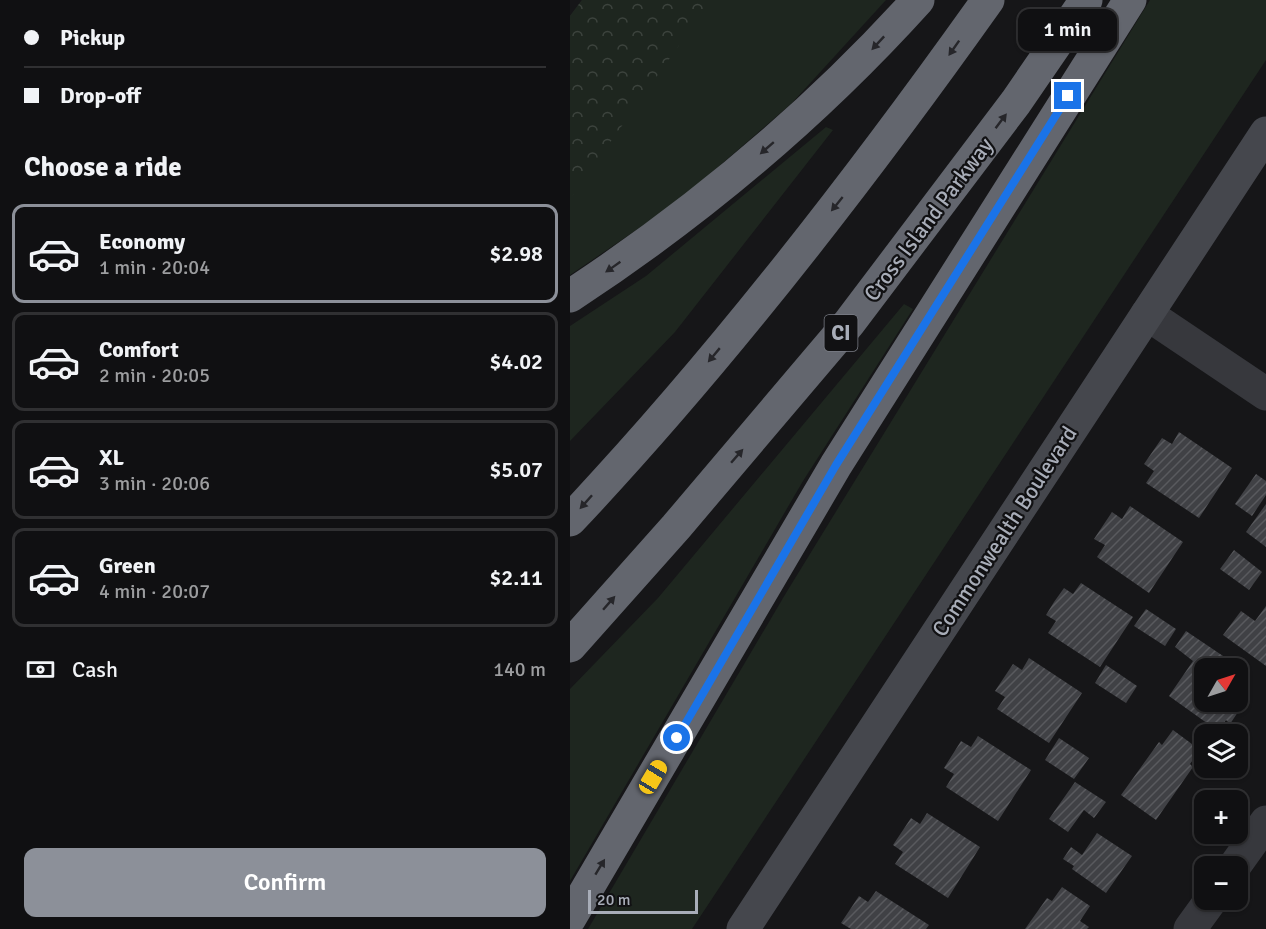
<!DOCTYPE html>
<html lang="en">
<head>
<meta charset="utf-8">
<style>
  :root { --surface:#101012; --page:#19191b; --text:#f1f3f6; --muted:#9c9d9f; --line:#303032; --accent:#8c9099 }
  body { margin:0; font-family:Signika,sans-serif; background:var(--page); color:var(--text); height:100vh; display:flex; flex-direction:column; font-size:22px; white-space:nowrap }
  * { box-sizing:border-box; margin:0 }
  p { font-size:20px; color:var(--muted) }
  .icon { flex:none; width:33px; height:33px; fill:none; stroke:currentColor; stroke-width:2; stroke-linecap:round; stroke-linejoin:round }
  .map { position:relative; flex:1; overflow:hidden }
  .details { display:flex; flex-direction:column; background:var(--surface); width:570px }
  .details>* { flex:none }
  .hud { display:grid; align-content:center; height:132px; padding:0 24px; background:var(--surface) }
  .needle { width:39px; rotate:51deg }
  .tools { position:absolute; left:624px; top:658px; display:grid; gap:12px }
  .tools a { display:grid; place-items:center; width:54px; height:54px; border-radius:12px; background:var(--surface); box-shadow:0 2px 4px #0004,0 0 0 2px var(--line); font-size:30px }
  .scale { position:absolute; left:18px; bottom:15px; width:110px; box-sizing:border-box; padding-left:6px; border:3px solid #a8adb8; border-top:0; font-size:16px; line-height:21px; white-space:nowrap; color:#a8adb8; -webkit-text-stroke:4px #111113; paint-order:stroke }
  .end { position:absolute; width:27px; height:27px; margin:-14px; border:8px solid #1a73e8; background:#fff; box-shadow:0 0 0 3px #fff }
  .from { border-radius:50% }
  .bubble { position:absolute; height:42px; border-radius:12px; background:var(--surface); box-shadow:0 2px 4px #0004,0 0 0 2px var(--line); font-size:20px; font-weight:600; line-height:42px; text-align:center }
  .car { position:absolute; width:18px; height:36px; margin:-18px -9px; border-radius:8px; box-shadow:0 0 4px 2px #0007; background:linear-gradient(#f5c518 24%,#345 0 40%,#f5c518 0 76%,#345 0 86%,#f5c518 0) }
  .hud b { display:flex; align-items:center; gap:21px; height:57px; font-size:22px }
  .hud b+b { border-top:2px solid var(--line) }
  .hud i { width:15px; height:15px; background:var(--text) }
  ul { padding:0; list-style:none }
  li { display:flex; align-items:center; gap:18px; height:99px; margin:0 12px 9px; padding:0 12px; border:3px solid var(--line); border-radius:12px }
  li div { flex:1 }
  li b { display:block; font-size:22px }
  li em { font-style:normal; font-weight:600 }
  li.on { border-color:var(--accent) }
  li>.icon { width:54px; height:54px; stroke-width:1.5 }
  h2 { padding:0 24px; font-size:27px; line-height:72px }
  .pay { display:flex; align-items:center; gap:15px; height:66px; padding:0 24px; font-size:22px }
  .pay p { margin-inline-start:auto }
  .cta { display:flex; gap:12px; margin-top:auto; padding:12px 24px }
  .cta a { flex:1; height:69px; border-radius:12px; background:var(--accent); color:#fff; font-size:24px; font-weight:600; line-height:69px; text-align:center }
  main { display:flex; flex:1; min-height:0 }
  .map>svg:first-child { display:block }
  .grass { fill:#1e261f }
  .forest { fill:url(#forest-crowns) }
  .building { fill:url(#building-hatch) }
  .lines { fill:none; stroke-linecap:round; stroke-linejoin:round }
  .street { stroke:#37383d; stroke-width:33 }
  .secondary { stroke:#45474d; stroke-width:33 }
  .highway { stroke:#63666e; stroke-width:33 }
  .oneway { fill:#26262a }
  .route { stroke:#1a73e8; stroke-width:8 }
  .labels { text-anchor:middle; stroke-width:4.5; stroke-linejoin:round; paint-order:stroke }
  .shield { fill:#111113; stroke:#7b7e86; stroke-width:1.5 }
  .shield-label { font-size:21px; font-weight:bold; fill:#a8adb8 }
  .street-label { font-size:22px; fill:#a8adb8; stroke:#111113 }
</style>
</head>
<body>
<main>
<section class="details">
<div class="hud">
<b><i class="from"></i>Pickup</b>
<b><i></i>Drop-off</b>
</div>
<h2>Choose a ride</h2>
<ul>
<li class="on"><svg class="icon" aria-label="car" viewBox="0 0 24 24"><path d="M5 17H2v-5l4-1 3-4h7l3 4 3 1v5h-3M9 17h6M6 11h13"/><circle cx="7" cy="17" r="2"/><circle cx="17" cy="17" r="2"/></svg><div><b>Economy</b><p>1 min · 20:04</p></div><em>$2.98</em></li>
<li><svg class="icon" aria-label="car" viewBox="0 0 24 24"><path d="M5 17H2v-5l4-1 3-4h7l3 4 3 1v5h-3M9 17h6M6 11h13"/><circle cx="7" cy="17" r="2"/><circle cx="17" cy="17" r="2"/></svg><div><b>Comfort</b><p>2 min · 20:05</p></div><em>$4.02</em></li>
<li><svg class="icon" aria-label="car" viewBox="0 0 24 24"><path d="M5 17H2v-5l4-1 3-4h7l3 4 3 1v5h-3M9 17h6M6 11h13"/><circle cx="7" cy="17" r="2"/><circle cx="17" cy="17" r="2"/></svg><div><b>XL</b><p>3 min · 20:06</p></div><em>$5.07</em></li>
<li><svg class="icon" aria-label="car" viewBox="0 0 24 24"><path d="M5 17H2v-5l4-1 3-4h7l3 4 3 1v5h-3M9 17h6M6 11h13"/><circle cx="7" cy="17" r="2"/><circle cx="17" cy="17" r="2"/></svg><div><b>Green</b><p>4 min · 20:07</p></div><em>$2.11</em></li>
</ul>
<div class="pay"><svg class="icon" aria-label="cash" viewBox="0 0 24 24"><path d="M3 7h18v10H3z"/><circle cx="12" cy="12" r="2"/></svg>Cash<p>140 m</p></div>
<div class="cta"><a>Confirm</a></div>
</section>
<div class="map">
<svg width="696" height="929" viewBox="0 0 696 929">
  <defs>
    <pattern id="forest-crowns" width="20" height="18" patternUnits="userSpaceOnUse" patternTransform="scale(1.5)"><rect width="20" height="18" fill="#1e261f"/><path d="M2 6a3 3 0 1 1 6 0M12 15a3 3 0 1 1 6 0" fill="none" stroke="#3c433d"/></pattern>
    <pattern id="building-hatch" width="6" height="6" patternUnits="userSpaceOnUse" patternTransform="scale(1.5)"><rect width="6" height="6" fill="#404145"/><path d="M-1 1l2-2M0 6l6-6M5 7l2-2" fill="none" stroke="#595a5e"/></pattern>
  </defs>
  <rect width="100%" height="100%" fill="#161618"/>
  <g class="grass">
    <path d="M 12,0 L 316,0 L 222,103 L 109,201 L 0,275 L 0,16 Z"/>
    <path d="M 580,0 L 696,0 L 696,60 L 122,929 L 18,929 L 216,593 Z"/>
    <path d="M 256,127 L 263,130 L 105,332 L 0,441 L 0,326 L 76,276 Z"/>
    <path d="M 334,304 L 343,309 L 233,481 L 0,881 L 0,689 L 88,598 Z"/>
  </g>
  <path class="forest" d="M 12,0 L 141,0 L 0,199 L 0,16 Z"/>
  <g class="building">
    <path d="M 609,432 L 662,468 L 629,518 L 576,483 L 584,471 L 574,464 L 592,438 L 602,444 Z"/>
    <path d="M 686,474 L 696,481 L 696,495 L 682,516 L 665,504 Z"/>
    <path d="M 696,504 L 696,547 L 676,532 Z"/>
    <path d="M 560,506 L 613,542 L 579,593 L 527,557 L 535,545 L 524,539 L 542,512 L 552,519 Z"/>
    <path d="M 664,550 L 692,572 L 679,590 L 650,569 Z"/>
    <path d="M 511,583 L 563,617 L 530,667 L 478,633 L 486,621 L 476,615 L 484,602 L 494,588 L 503,594 Z"/>
    <path d="M 696,606 L 696,666 L 653,635 L 671,611 L 685,621 Z"/>
    <path d="M 576,609 L 606,629 L 595,646 L 564,626 Z"/>
    <path d="M 616,631 L 659,660 L 653,669 L 634,669 L 634,702 L 668,702 L 668,690 L 678,697 L 660,724 L 656,720 L 648,731 L 599,696 L 623,661 L 605,647 Z"/>
    <path d="M 459,658 L 512,693 L 479,743 L 427,709 L 435,697 L 425,691 L 443,664 L 452,670 Z"/>
    <path d="M 536,665 L 567,686 L 556,703 L 525,683 Z"/>
    <path d="M 603,730 L 630,750 L 620,764 L 623,767 L 586,820 L 551,795 L 589,742 L 592,745 Z"/>
    <path d="M 408,736 L 461,770 L 428,821 L 376,787 L 384,774 L 374,768 L 391,741 L 401,747 Z"/>
    <path d="M 489,738 L 519,758 L 504,779 L 475,760 Z"/>
    <path d="M 505,782 L 536,802 L 524,818 L 514,810 L 498,832 L 479,819 Z"/>
    <path d="M 357,813 L 410,847 L 378,898 L 325,864 L 333,852 L 323,845 L 341,818 L 350,824 Z"/>
    <path d="M 527,833 L 562,856 L 536,893 L 502,869 L 504,866 L 493,859 L 501,847 L 512,855 Z"/>
    <path d="M 492,887 L 520,906 L 510,921 L 519,927 L 517,929 L 455,929 L 477,898 L 482,901 Z"/>
    <path d="M 306,891 L 359,925 L 356,929 L 281,929 L 271,923 L 289,896 L 298,902 Z"/>
  </g>
  <g class="lines">
    <g class="street">
      <path d="M 577,314 L 696,394"/>
      <path d="M 664,867 L 696,822"/>
      <path d="M 620,929 L 641,900"/>
    </g>
    <path class="secondary" d="M 173,929 L 696,133"/>
    <g class="highway">
      <path d="M 0,296 C 128,212 245,114 348,0"/>
      <path d="M 0,520 C 152,359 290,180 418,0"/>
      <path d="M 0,646 L 106,527 L 279,323 L 446,102 L 516,0"/>
      <path d="M 0,918 L 266,465 L 560,0"/>
    </g>
  </g>
  <defs><path id="oneway-solid" d="M-6-.8H1V-3.2L6.5 0L1 3.2V.8H-6Z" transform="scale(1.5)"/></defs>
  <g class="oneway">
    <use href="#oneway-solid" transform="translate(308 43) rotate(133)"/>
    <use href="#oneway-solid" transform="translate(384 48) rotate(125)"/>
    <use href="#oneway-solid" transform="translate(431 121) rotate(-53)"/>
    <use href="#oneway-solid" transform="translate(197 148) rotate(139)"/>
    <use href="#oneway-solid" transform="translate(267 204) rotate(129)"/>
    <use href="#oneway-solid" transform="translate(43 267) rotate(145)"/>
    <use href="#oneway-solid" transform="translate(144 355) rotate(130)"/>
    <use href="#oneway-solid" transform="translate(167 456) rotate(-49)"/>
    <use href="#oneway-solid" transform="translate(16 502) rotate(132)"/>
    <use href="#oneway-solid" transform="translate(39 603) rotate(-49)"/>
    <use href="#oneway-solid" transform="translate(30 867) rotate(-59)"/>
  </g>
  <g class="lines">
    <path class="route" d="M 107,738 L 266,465 L 498,96"/>
  </g>
  <g class="labels">
    <rect class="shield" x="254.5" y="315" width="33" height="36" rx="4.5"/>
    <g class="shield-label">
      <text x="271" y="340">CI</text>
    </g>
    <g class="street-label">
      <text transform="translate(358 219) rotate(-53)" y="8">Cross Island Parkway</text>
      <text transform="translate(434 531) rotate(-57)" y="8">Commonwealth Boulevard</text>
    </g>
  </g>
</svg>
<div class="tools">
<a><svg class="needle" viewBox="-14 -14 28 28"><path d="M0-13l5 13h-10z" fill="#e53935"/><path d="M0 13l5-13h-10z" fill="#9c9d9f"/></svg></a>
<a><svg class="icon" aria-label="layers" viewBox="0 0 24 24"><path d="M12 4l9 5-9 5-9-5zM3 14l9 5 9-5"/></svg></a>
<a>+</a>
<a>−</a>
</div>
<div class="scale">20 m</div>
<i class="end from" style="left:107px;top:738px"></i>
<i class="end" style="left:498px;top:96px"></i>
<div class="bubble" style="left:448px;top:9px;width:99px">1 min</div>
<i class="car" style="left:83px;top:777px;rotate:31deg"></i>
</div>
</main>
</body>
</html>
